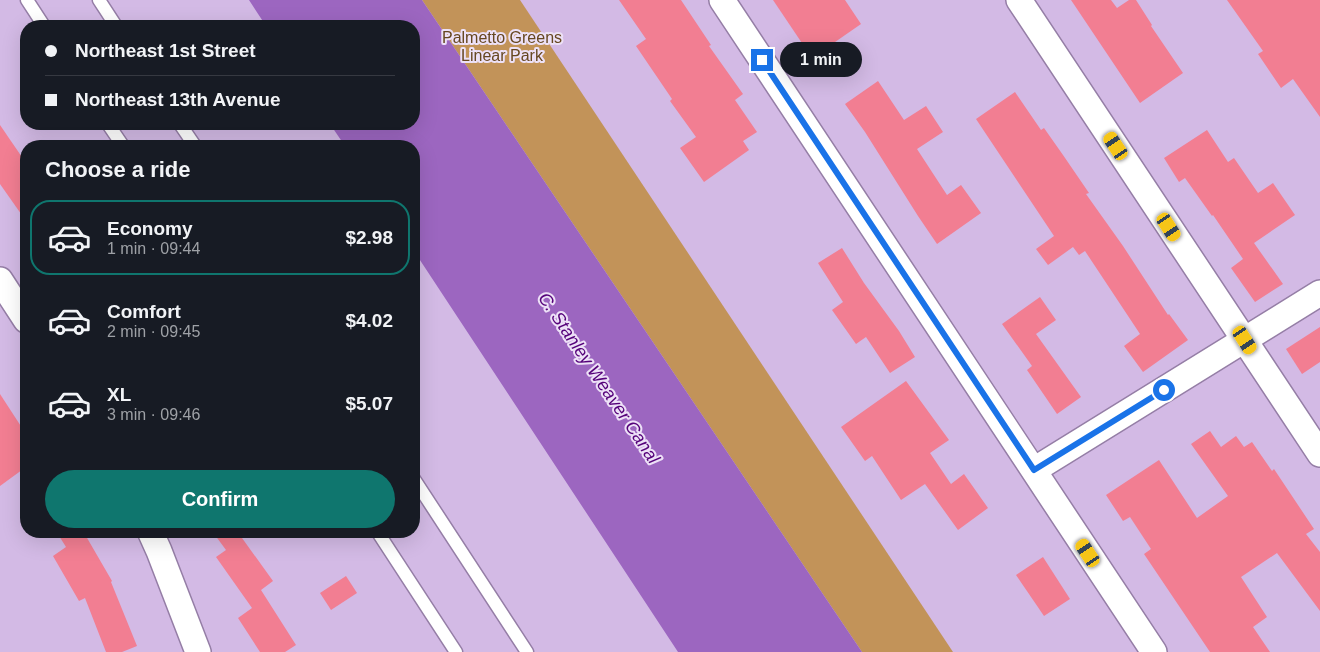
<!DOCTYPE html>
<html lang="en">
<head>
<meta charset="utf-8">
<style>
  :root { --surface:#171b24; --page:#242831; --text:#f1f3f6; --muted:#9ea1a6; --line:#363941; --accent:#0f766e }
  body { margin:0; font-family:Arial,sans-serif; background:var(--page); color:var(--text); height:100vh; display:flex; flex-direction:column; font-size:19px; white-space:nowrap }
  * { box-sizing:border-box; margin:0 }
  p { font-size:16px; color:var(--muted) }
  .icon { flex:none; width:28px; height:28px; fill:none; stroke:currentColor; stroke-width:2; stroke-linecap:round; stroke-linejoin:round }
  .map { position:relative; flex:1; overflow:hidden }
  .panel { position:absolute; left:20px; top:140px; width:400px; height:398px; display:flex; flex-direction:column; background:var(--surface); border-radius:20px; box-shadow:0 5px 20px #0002 }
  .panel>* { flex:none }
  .top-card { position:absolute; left:20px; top:20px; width:400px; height:110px; border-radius:20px; box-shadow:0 5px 20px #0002; display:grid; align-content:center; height:110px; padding:0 25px; background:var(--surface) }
  .end { position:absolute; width:22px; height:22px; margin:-11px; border:6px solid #1a73e8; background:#fff; box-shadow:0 0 0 2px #fff }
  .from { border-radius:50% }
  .bubble { position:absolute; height:35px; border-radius:18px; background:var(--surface); box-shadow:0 5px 20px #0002; font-size:16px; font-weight:800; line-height:35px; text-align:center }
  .car { position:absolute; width:15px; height:30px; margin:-15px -8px; border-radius:6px; box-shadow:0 0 4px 1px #0007; background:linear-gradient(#f5c518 24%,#345 0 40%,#f5c518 0 76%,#345 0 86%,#f5c518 0) }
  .top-card b { display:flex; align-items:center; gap:18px; height:48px; font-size:19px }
  .top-card b+b { border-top:1px solid var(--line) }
  .top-card i { width:12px; height:12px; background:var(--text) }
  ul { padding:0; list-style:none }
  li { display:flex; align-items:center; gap:15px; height:75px; margin:0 10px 8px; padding:0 15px; border:2px solid transparent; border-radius:20px }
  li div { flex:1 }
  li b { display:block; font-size:19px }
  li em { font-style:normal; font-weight:800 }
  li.selected { border-color:var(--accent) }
  li>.icon { width:45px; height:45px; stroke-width:1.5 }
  h2 { padding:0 25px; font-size:22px; line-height:60px }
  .button { display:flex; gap:10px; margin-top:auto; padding:10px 25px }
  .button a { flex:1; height:58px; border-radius:30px; background:var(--accent); color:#fff; font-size:20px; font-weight:800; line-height:58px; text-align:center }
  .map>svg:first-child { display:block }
  .green { fill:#c29359 }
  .water { fill:#9c66c0 }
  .building { fill:#f27e92 }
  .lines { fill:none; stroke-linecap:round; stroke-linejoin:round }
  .lane-casing { stroke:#957ea6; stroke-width:15 }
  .street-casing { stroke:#957ea6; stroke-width:28 }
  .lane { stroke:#fff; stroke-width:12 }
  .street { stroke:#fff; stroke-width:25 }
  .route { stroke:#1a73e8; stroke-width:6 }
  .labels { text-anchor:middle; stroke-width:4; stroke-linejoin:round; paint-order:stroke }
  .park-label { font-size:16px; fill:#664720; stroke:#ede1f7 }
  .water-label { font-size:18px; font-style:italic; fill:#55027a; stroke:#ede1f7 }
</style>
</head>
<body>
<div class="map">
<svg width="1320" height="652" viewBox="0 0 1320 652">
  <rect width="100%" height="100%" fill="#d3bae5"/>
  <path class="green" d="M 422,0 L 520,0 L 953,652 L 862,652 Z"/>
  <path class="water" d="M 249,0 L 422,0 L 862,652 L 678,652 L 414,251 L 414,146 L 345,146 L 330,124 L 414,124 L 414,26 L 266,26 Z"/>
  <g class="building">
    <path d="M 619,0 L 681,0 L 711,45 L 709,46 L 743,94 L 735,100 L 757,132 L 743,141 L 749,150 L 704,182 L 680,148 L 696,137 L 670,101 L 672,99 L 636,46 L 646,39 Z"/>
    <path d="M 773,0 L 845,0 L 861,24 L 812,58 Z"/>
    <path d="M 1071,0 L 1111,0 L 1117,8 L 1129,0 L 1136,0 L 1152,25 L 1151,26 L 1183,73 L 1140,103 Z"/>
    <path d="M 1227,0 L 1320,0 L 1320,117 L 1293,79 L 1281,88 L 1258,54 L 1263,51 Z"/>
    <path d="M 878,81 L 904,120 L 926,106 L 943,132 L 917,149 L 947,195 L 961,185 L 981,213 L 937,244 L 918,216 L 865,132 L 845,104 Z"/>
    <path d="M 1015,92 L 1041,130 L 1044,128 L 1063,155 L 1089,193 L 1086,194 L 1123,246 L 1168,315 L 1169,314 L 1188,340 L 1143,372 L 1124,346 L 1140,334 L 1085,251 L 1079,255 L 1073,247 L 1048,265 L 1036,249 L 1054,236 L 976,119 Z"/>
    <path d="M 0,125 L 26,163 L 26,221 L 0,184 Z"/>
    <path d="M 1207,130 L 1228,162 L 1234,158 L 1258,193 L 1273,183 L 1295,215 L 1254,243 L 1283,284 L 1255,302 L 1231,268 L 1243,259 L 1213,215 L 1212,216 L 1185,178 L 1179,182 L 1164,158 Z"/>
    <path d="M 842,248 L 864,283 L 899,331 L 915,357 L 890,373 L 866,337 L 856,344 L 832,310 L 843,302 L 818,263 Z"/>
    <path d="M 1040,297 L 1056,320 L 1036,334 L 1081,397 L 1057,414 L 1027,370 L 1032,366 L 1002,324 Z"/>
    <path d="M 1320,327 L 1320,362 L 1302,374 L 1286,349 Z"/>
    <path d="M 906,381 L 949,440 L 930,453 L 951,484 L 964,474 L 988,508 L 958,530 L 925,484 L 901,500 L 872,456 L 865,461 L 841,427 Z"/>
    <path d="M 0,394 L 26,434 L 26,467 L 0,486 Z"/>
    <path d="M 1210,431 L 1221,447 L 1236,436 L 1244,447 L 1252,442 L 1272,471 L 1274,469 L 1314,529 L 1306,534 L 1320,552 L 1320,611 L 1277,553 L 1241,577 L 1267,617 L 1253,627 L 1270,652 L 1210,652 L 1144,554 L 1151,549 L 1130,517 L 1123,521 L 1106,495 L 1159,460 L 1197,518 L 1228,496 L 1191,444 Z"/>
    <path d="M 56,531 L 83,531 L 112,581 L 111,582 L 137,646 L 122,652 L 106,652 L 85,598 L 79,601 L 53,556 L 66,547 Z"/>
    <path d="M 212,531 L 237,531 L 273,581 L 261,590 L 296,645 L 285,652 L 260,652 L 238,618 L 252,608 L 216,557 L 226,550 Z"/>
    <path d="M 1043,557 L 1070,599 L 1044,616 L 1016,575 Z"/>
    <path d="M 346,576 L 357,593 L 331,610 L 320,593 Z"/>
  </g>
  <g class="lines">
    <g class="lane-casing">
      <g id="lane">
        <path d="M 27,0 L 44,26"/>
        <path d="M 99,0 L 116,26"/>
        <path d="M 108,124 L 123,146"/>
        <path d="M 180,124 L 195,146"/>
        <path d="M 414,479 L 527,652"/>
        <path d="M 377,531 L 456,652"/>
      </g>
    </g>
    <g class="street-casing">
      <g id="street">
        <path d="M 722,0 L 1154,652"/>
        <path d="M 1019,0 L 1320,454"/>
        <path d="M 0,280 L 26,320"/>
        <path d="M 1034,470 L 1320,293"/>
        <path d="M 150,531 L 159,551 L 198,652"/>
      </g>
    </g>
    <use href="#lane" class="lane"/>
    <use href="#street" class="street"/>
  </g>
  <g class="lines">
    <path class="route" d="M 762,60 L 1034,470 L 1164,390"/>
  </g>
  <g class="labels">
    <g class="park-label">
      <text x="502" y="43">Palmetto Greens<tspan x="502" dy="18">Linear Park</tspan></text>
    </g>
    <g class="water-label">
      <text transform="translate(599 378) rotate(56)" y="6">C. Stanley Weaver Canal</text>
    </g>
  </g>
</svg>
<i class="end from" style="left:1164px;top:390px"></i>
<i class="end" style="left:762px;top:60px"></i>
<div class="bubble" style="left:780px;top:42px;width:82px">1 min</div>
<i class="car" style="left:1116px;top:146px;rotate:326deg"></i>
<i class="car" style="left:1169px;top:227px;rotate:147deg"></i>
<i class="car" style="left:1245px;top:340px;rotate:147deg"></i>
<i class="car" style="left:1088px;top:553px;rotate:326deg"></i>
<div class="top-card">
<b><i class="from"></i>Northeast 1st Street</b>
<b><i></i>Northeast 13th Avenue</b>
</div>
<section class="panel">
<h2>Choose a ride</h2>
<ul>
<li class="selected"><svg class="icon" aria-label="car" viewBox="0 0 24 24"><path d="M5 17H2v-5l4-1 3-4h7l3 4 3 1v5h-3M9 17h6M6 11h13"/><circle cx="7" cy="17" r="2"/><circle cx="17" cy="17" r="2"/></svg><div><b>Economy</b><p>1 min · 09:44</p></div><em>$2.98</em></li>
<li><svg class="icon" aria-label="car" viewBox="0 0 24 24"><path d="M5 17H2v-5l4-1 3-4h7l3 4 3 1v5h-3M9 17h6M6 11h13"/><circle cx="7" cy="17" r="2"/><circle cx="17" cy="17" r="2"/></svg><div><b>Comfort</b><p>2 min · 09:45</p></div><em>$4.02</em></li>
<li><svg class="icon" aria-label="car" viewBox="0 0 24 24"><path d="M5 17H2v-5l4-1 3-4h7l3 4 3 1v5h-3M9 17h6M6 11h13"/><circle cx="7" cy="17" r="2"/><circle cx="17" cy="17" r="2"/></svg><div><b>XL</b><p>3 min · 09:46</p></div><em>$5.07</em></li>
</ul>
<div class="button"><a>Confirm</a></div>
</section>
</div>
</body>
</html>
